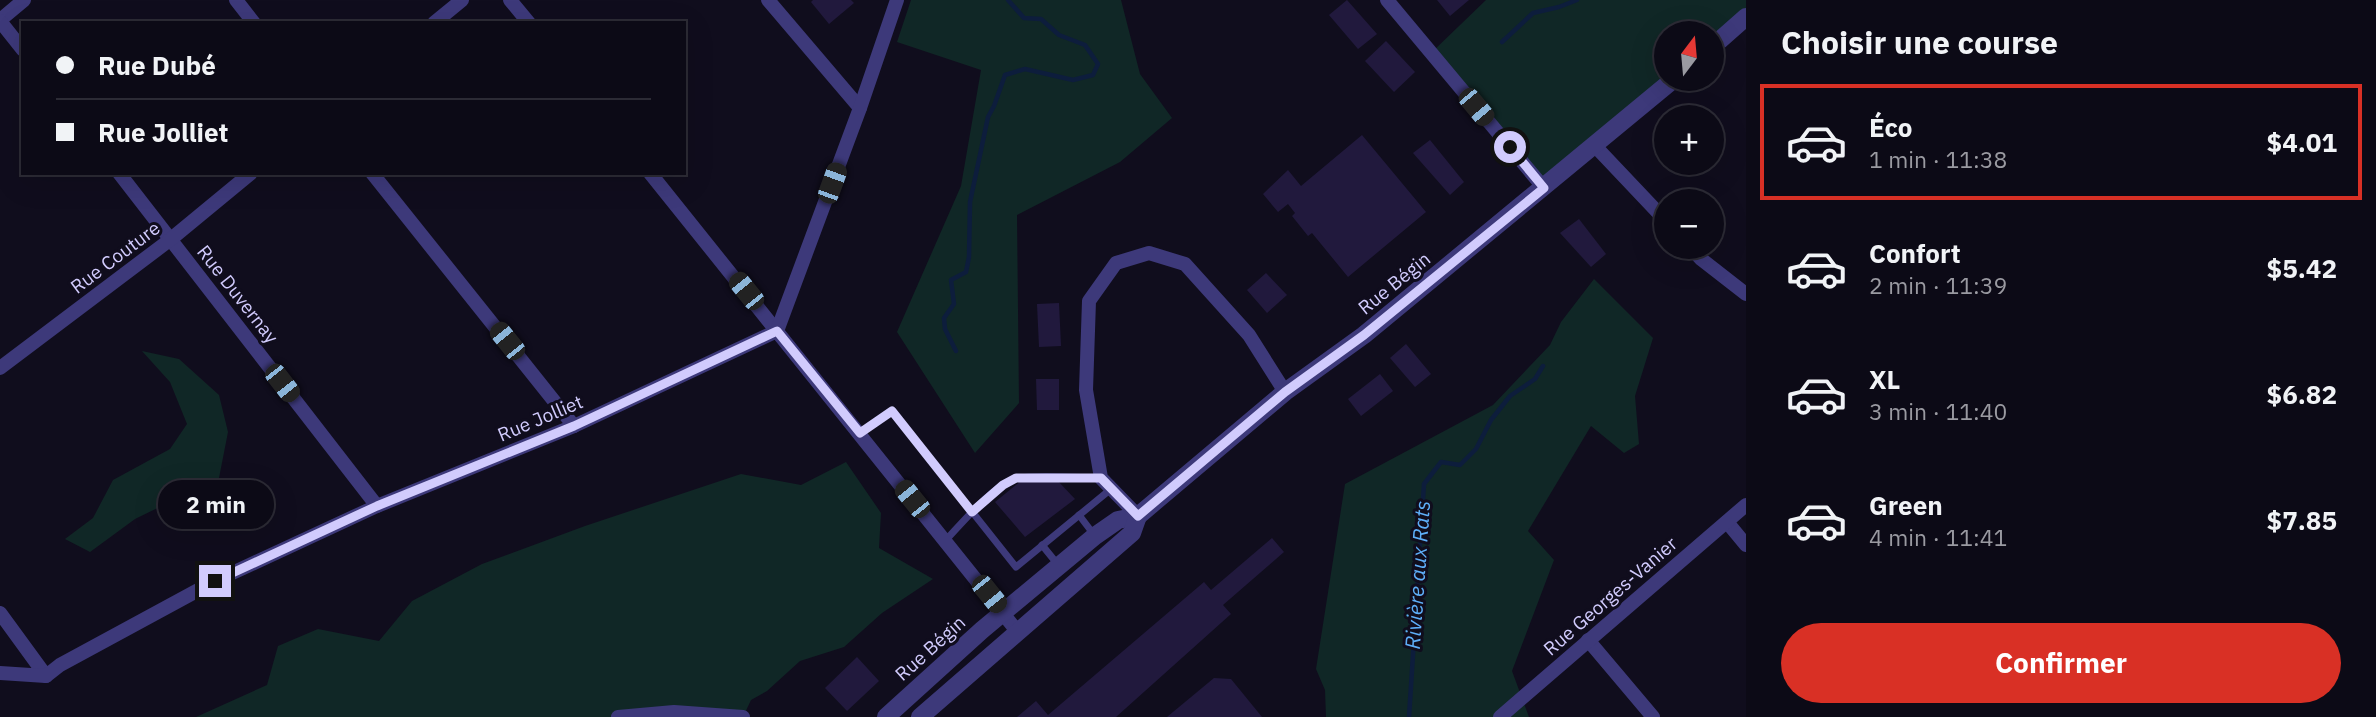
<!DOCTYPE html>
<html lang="fr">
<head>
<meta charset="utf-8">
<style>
  :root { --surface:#0c0a16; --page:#1a1823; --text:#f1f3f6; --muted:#9a9aa1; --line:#2c2b35; --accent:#d93025 }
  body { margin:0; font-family:"IBM Plex Sans",sans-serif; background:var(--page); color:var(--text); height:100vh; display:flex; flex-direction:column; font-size:26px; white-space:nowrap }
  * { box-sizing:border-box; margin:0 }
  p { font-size:23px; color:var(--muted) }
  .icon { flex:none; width:38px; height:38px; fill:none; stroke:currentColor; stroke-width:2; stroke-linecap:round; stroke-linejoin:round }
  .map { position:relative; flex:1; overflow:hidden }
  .drawer { display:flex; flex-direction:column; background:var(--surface); width:630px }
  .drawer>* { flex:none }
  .top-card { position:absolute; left:21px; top:21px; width:665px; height:154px; border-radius:0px; box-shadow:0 7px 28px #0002,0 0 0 2px var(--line); display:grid; align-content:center; height:154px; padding:0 35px; background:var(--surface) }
  .needle { width:46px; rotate:16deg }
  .tools { position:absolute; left:1654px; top:21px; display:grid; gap:14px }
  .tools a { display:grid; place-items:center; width:70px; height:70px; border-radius:50%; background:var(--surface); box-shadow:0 7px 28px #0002,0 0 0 2px var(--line); font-size:35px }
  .end { position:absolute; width:32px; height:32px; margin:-16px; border:9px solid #d1cbfd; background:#111; box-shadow:0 0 0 4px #111 }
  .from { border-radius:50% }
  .bubble { position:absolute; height:49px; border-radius:24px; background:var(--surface); box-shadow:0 7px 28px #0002,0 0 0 2px var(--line); font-size:23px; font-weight:700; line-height:49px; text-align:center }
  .car { position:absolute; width:21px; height:42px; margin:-21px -10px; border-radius:9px; box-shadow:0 0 5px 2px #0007; background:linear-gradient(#222 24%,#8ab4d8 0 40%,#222 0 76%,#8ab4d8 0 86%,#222 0) }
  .top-card b { display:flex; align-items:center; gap:24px; height:66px; font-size:26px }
  .top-card b+b { border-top:2px solid var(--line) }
  .top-card i { width:18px; height:18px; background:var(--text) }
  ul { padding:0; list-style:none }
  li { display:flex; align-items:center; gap:21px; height:116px; margin:0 14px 10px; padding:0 21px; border:4px solid transparent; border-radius:0px }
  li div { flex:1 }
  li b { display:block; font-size:26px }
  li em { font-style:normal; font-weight:700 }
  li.on { border-color:var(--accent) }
  li>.icon { width:63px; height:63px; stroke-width:1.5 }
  h2 { padding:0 35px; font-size:32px; line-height:84px }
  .button { display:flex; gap:14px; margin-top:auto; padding:14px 35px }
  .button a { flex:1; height:80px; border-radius:42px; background:var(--accent); color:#fff; font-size:28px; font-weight:700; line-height:80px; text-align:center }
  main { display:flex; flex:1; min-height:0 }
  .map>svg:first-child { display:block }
  .green { fill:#102726 }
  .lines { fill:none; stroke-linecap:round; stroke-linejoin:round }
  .stream { stroke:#0d1d3c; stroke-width:4.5 }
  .building { fill:#21193d }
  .service { stroke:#3d397a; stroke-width:7 }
  .minor { stroke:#3d397a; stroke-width:14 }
  .tertiary { stroke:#3d397a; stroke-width:18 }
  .route { stroke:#d1cbfd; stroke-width:9 }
  .labels { text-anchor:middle; stroke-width:6; stroke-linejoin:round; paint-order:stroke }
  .street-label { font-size:19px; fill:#d1cbfd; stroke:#100d1d }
  .water-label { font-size:21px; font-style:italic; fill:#5eaef8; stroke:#100d1d }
</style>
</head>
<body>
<main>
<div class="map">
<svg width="1746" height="717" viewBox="0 0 1746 717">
  <rect width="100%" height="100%" fill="#100d1d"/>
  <g class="green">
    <path d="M 911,0 L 1121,0 L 1140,74 L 1172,118 L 1120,162 L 1017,215 L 1019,403 L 975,453 L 897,332 L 961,186 L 981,70 L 897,42 Z"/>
    <path d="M 1486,0 L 1746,0 L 1746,17 L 1712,47 L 1712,33 L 1666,33 L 1666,76 L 1544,188 L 1431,53 Z"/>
    <path d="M 1594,279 L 1653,338 L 1635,396 L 1639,444 L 1624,453 L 1591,426 L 1528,531 L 1554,560 L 1512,671 L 1529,717 L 1326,717 L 1325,690 L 1316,669 L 1345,484 L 1493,405 L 1550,345 L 1561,322 Z"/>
    <path d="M 142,351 L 179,359 L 219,395 L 228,432 L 219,478 L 135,519 L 90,552 L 65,539 L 93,518 L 113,480 L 170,449 L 187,424 L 170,382 Z"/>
    <path d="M 846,462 L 881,513 L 879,548 L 933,579 L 882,613 L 844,647 L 800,661 L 767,691 L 751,700 L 743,717 L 196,717 L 267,685 L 278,646 L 318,629 L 379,641 L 412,601 L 482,564 L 585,526 L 741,474 L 801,485 Z"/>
  </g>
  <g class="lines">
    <g class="stream">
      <path d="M 1502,42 L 1533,13 L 1559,7 L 1577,0"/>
      <path d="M 956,351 L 945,329 L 944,318 L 954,304 L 951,280 L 966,272 L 969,257 L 970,202 L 988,117 L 994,106 L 1005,75 L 1025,69 L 1073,80 L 1093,75 L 1098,64 L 1085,45 L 1059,35 L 1041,19 L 1024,18 L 1008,0"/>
      <path d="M 1409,717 L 1424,484 L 1441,462 L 1460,465 L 1476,449 L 1491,420 L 1510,396 L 1535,379 L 1543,366"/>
    </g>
  </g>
  <g class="building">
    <path d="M 813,0 L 851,0 L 854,3 L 829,24 L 811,2 Z"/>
    <path d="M 1347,0 L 1377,34 L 1358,49 L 1329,15 Z"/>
    <path d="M 1437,0 L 1469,0 L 1450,16 Z"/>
    <path d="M 1386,41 L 1415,72 L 1394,92 L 1365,61 Z"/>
    <path d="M 1362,135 L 1426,212 L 1348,277 L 1312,233 L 1308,236 L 1292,216 L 1295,213 L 1288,204 L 1278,212 L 1263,194 L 1288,170 L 1301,186 Z"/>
    <path d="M 1430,140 L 1464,182 L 1450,195 L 1413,153 Z"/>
    <path d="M 1579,219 L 1606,254 L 1591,267 L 1560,233 Z"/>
    <path d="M 1266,273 L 1287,295 L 1267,313 L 1247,290 Z"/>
    <path d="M 1059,303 L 1061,346 L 1039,347 L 1037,304 Z"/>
    <path d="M 1406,344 L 1431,374 L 1415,387 L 1390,358 Z"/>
    <path d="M 1380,374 L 1393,391 L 1361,416 L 1348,399 Z"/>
    <path d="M 1036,379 L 1059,379 L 1059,410 L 1037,410 Z"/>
    <path d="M 1022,480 L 1057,480 L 1075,499 L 1025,537 L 995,502 Z"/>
    <path d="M 1272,538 L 1284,552 L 1223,605 L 1231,614 L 1116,717 L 1017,717 L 1036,701 L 1048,715 L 1204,582 L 1211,590 Z"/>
    <path d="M 857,657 L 879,681 L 847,711 L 825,688 Z"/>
    <path d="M 1214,678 L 1231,679 L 1262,717 L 1167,717 Z"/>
  </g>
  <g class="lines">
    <g class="service">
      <path d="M 860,433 L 892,411 L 1016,567 L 1111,489"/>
      <path d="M 1079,515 L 1095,536"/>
      <path d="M 946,540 C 962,523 993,486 1014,479 C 1028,474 1083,478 1101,478"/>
      <path d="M 1042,545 L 1059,566"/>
    </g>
    <g class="minor">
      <path d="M 236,0 L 254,23"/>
      <path d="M 510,0 L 529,23"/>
      <path d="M 768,0 L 860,108"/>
      <path d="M 1387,0 L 1544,188"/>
      <path d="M 0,20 L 24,0"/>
      <path d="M 0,21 L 23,50"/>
      <path d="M 434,23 L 462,0"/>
      <path d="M 1595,146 L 1666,221"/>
      <path d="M 119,173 L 377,506"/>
      <path d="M 372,173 L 574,426"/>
      <path d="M 650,173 L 1017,631"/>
      <path d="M 1690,247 L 1701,259 L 1746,294"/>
      <path d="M 0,368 L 171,239 L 251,173"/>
      <path d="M 1138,516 L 1101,478 L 1086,390 L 1089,301 L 1116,263 L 1149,253 L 1185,264 L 1249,335 L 1285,392"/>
      <path d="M 1727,522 L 1746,545"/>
      <path d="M 0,613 L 46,676"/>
      <path d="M 1588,640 L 1653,717"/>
      <path d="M 0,673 L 46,676 L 60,665 L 215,581 L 377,506 L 574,426 L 777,331 L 860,108 L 897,0"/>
      <path d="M 618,717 L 674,712 L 743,717"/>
      <path d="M 1500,717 L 1746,505"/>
    </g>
    <g class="tertiary">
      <path d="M 1712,47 L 1746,17"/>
      <path d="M 886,717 L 982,630 L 1095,536 L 1118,520 L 1138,516 L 1285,392 L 1364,335 L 1674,79"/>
      <path d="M 920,717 L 1132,533 L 1138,516"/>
    </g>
  </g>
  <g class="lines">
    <path class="route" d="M 215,581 L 377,506 L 574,426 L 777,331 L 860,433 L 892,411 L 972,512 L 1003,485 L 1016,478 L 1101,478 L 1138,516 L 1285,392 L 1364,335 L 1544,188 L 1510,147"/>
  </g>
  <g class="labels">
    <g class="street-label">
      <text transform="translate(115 257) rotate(-37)" y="7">Rue Couture</text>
      <text transform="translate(1394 283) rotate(-39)" y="7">Rue Bégin</text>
      <text transform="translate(238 294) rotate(52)" y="7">Rue Duvernay</text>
      <text transform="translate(540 418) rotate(-23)" y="7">Rue Jolliet</text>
      <text transform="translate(1610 596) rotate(-41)" y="7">Rue Georges-Vanier</text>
      <text transform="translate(930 648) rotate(-42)" y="7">Rue Bégin</text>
    </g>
    <g class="water-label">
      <text transform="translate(1418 575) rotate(-86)" y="7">Rivière aux Rats</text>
    </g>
  </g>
</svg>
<div class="tools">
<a><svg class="needle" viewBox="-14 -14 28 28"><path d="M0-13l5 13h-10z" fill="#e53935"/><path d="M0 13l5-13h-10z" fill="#9a9aa1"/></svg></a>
<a>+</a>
<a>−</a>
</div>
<i class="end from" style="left:1510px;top:147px"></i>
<i class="end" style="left:215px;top:581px"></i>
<div class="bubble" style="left:158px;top:480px;width:116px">2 min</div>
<i class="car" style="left:1476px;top:107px;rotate:140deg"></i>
<i class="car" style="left:832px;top:183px;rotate:20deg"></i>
<i class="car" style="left:746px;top:291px;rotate:321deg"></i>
<i class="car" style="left:507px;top:341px;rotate:321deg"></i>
<i class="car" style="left:282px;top:383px;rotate:142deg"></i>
<i class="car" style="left:912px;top:499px;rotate:321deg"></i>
<i class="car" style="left:989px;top:594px;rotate:141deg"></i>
<div class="top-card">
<b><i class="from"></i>Rue Dubé</b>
<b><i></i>Rue Jolliet</b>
</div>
</div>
<section class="drawer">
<h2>Choisir une course</h2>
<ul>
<li class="on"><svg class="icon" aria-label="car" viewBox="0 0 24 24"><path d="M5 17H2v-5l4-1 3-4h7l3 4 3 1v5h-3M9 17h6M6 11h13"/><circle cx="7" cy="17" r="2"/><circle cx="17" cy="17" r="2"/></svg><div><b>Éco</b><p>1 min · 11:38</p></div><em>$4.01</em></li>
<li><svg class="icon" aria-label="car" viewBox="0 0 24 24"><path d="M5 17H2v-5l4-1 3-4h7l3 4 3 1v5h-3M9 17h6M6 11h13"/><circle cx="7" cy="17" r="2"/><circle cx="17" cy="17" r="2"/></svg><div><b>Confort</b><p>2 min · 11:39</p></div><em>$5.42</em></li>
<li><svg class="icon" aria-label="car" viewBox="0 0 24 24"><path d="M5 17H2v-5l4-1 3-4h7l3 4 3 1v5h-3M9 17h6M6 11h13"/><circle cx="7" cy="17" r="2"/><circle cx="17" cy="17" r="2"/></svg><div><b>XL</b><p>3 min · 11:40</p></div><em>$6.82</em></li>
<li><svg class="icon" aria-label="car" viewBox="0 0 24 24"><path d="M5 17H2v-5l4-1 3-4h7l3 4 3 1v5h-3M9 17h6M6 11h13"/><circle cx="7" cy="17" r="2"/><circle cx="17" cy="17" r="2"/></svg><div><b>Green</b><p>4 min · 11:41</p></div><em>$7.85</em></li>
</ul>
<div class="button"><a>Confirmer</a></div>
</section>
</main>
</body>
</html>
